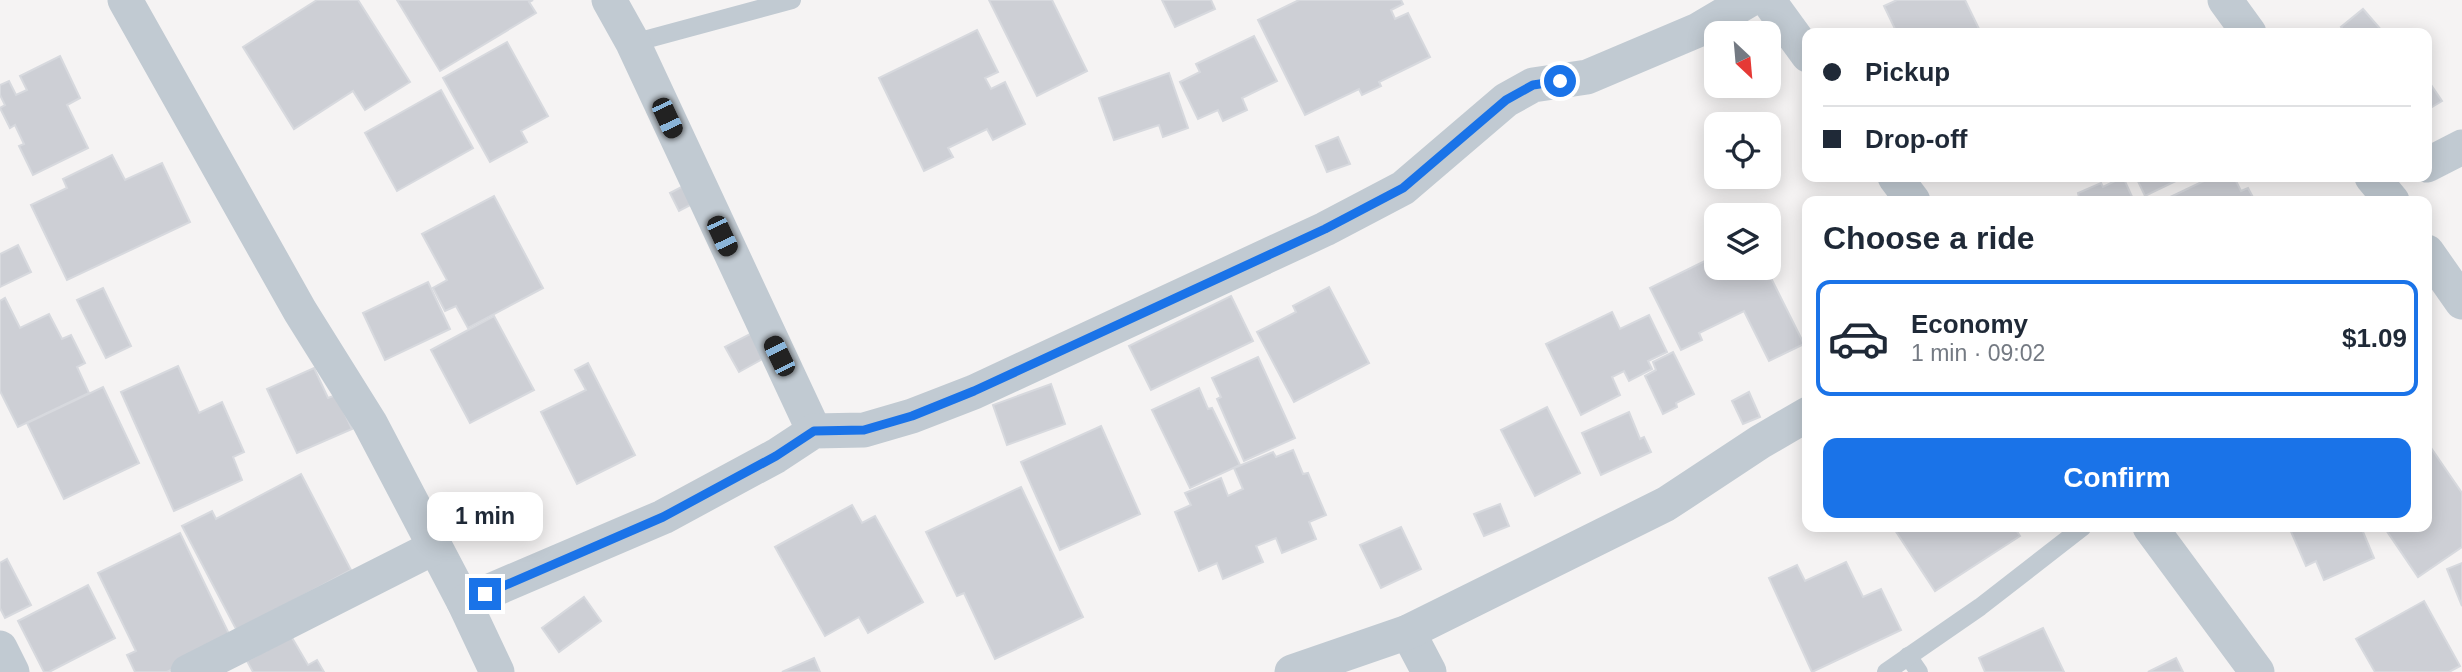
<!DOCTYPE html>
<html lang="en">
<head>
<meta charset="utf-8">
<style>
  :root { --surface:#fff; --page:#f6f6f7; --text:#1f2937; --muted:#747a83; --line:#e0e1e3; --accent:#1a73e8 }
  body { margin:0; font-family:Arial,sans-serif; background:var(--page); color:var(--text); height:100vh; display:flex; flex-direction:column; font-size:26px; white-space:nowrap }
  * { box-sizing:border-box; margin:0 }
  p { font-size:23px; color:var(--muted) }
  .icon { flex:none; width:38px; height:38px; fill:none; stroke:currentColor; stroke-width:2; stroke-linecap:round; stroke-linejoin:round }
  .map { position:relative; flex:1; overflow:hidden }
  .drawer { position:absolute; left:1802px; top:196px; width:630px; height:336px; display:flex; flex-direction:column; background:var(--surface); border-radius:14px; box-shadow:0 4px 18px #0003 }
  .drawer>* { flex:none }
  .top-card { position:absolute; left:1802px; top:28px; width:630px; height:154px; border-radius:14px; box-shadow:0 4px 18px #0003; display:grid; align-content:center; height:154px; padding:0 21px; background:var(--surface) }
  .needle { width:46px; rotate:154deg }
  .tools { position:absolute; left:1704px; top:21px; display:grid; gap:14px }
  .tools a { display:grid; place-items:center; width:77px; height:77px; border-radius:14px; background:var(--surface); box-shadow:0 4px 18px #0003; font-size:35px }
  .end { position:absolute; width:32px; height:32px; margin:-16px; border:9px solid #1a73e8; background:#fff; box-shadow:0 0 0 4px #fff }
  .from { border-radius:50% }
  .bubble { position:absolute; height:49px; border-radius:14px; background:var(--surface); box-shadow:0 4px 18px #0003; font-size:23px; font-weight:800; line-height:49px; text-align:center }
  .car { position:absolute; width:21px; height:42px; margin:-21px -10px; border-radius:9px; box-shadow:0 0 5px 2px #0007; background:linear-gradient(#222 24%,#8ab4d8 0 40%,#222 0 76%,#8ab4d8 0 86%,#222 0) }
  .top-card b { display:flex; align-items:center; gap:24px; height:66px; font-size:26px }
  .top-card b+b { border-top:2px solid var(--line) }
  .top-card i { width:18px; height:18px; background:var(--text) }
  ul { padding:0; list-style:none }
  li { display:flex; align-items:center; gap:21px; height:116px; margin:0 14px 10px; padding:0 7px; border:4px solid var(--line); border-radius:14px }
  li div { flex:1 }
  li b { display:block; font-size:26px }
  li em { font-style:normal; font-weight:800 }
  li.selected { border-color:var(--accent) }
  li>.icon { width:63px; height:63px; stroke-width:1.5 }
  h2 { padding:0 21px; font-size:32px; line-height:84px }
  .cta { display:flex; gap:14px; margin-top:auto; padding:14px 21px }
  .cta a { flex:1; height:80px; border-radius:14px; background:var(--accent); color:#fff; font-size:28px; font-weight:800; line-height:80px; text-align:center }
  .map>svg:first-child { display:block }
  .building { fill:#cdcfd5; stroke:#d7d9de; stroke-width:2 }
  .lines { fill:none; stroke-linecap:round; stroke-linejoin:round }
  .service { stroke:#c1cad2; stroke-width:18 }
  .minor { stroke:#c1cad2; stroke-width:35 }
  .route { stroke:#1a73e8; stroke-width:9 }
</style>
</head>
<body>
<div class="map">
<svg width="2462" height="672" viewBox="0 0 2462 672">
  <rect width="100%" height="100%" fill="#f5f3f3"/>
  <g class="building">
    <path d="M 317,0 L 358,0 L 410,82 L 365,110 L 353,91 L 294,129 L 243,47 Z"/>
    <path d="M 397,0 L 533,0 L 529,2 L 536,13 L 440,71 Z"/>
    <path d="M 989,0 L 1052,0 L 1087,71 L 1037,96 Z"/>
    <path d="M 1162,0 L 1211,0 L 1215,9 L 1175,27 Z"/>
    <path d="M 1299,0 L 1401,0 L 1403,4 L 1391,10 L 1395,19 L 1408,13 L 1430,57 L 1379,82 L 1381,86 L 1362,95 L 1359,89 L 1305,115 L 1258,20 Z"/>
    <path d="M 1897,0 L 1965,0 L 1981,33 L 1897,33 L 1884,6 Z"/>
    <path d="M 2363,9 L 2383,32 L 2346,33 L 2341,27 Z"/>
    <path d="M 977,30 L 998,72 L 985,78 L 991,89 L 1005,82 L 1025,124 L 993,140 L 987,129 L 948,148 L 953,157 L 924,171 L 879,78 Z"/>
    <path d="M 1254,36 L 1277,81 L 1242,98 L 1247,110 L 1223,121 L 1218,110 L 1198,119 L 1180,82 L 1200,72 L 1196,64 Z"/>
    <path d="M 507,42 L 548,116 L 521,131 L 527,142 L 490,162 L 443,78 Z"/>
    <path d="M 60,56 L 80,98 L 67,105 L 88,148 L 33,175 L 19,146 L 24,144 L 15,125 L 10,128 L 0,108 L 5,105 L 0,95 L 0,85 L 9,81 L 16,95 L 27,90 L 20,76 Z"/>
    <path d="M 1169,73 L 1188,128 L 1163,137 L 1159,125 L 1114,140 L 1099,98 Z"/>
    <path d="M 2427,79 L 2442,101 L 2427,110 Z"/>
    <path d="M 441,90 L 473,148 L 397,191 L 365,133 Z"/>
    <path d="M 1338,137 L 1350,164 L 1327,172 L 1316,146 Z"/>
    <path d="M 112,155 L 125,180 L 162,163 L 190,222 L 67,280 L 31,205 L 67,188 L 63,179 Z"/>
    <path d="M 2123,177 L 2134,201 L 2069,201 L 2079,197 L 2078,193 L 2101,183 L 2103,187 Z"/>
    <path d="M 2136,177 L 2184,177 L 2145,196 Z"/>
    <path d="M 2212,177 L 2234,177 L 2241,191 L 2248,188 L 2255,201 L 2162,201 Z"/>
    <path d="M 691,182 L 700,200 L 679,211 L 670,193 Z"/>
    <path d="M 494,196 L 543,288 L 468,328 L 456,306 L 445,311 L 433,288 L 447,280 L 422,234 Z"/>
    <path d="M 18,245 L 31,272 L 0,287 L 0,254 Z"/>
    <path d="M 1717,255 L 1717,268 L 1766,268 L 1804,344 L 1769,361 L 1744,311 L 1699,333 L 1702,340 L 1681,350 L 1650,288 Z"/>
    <path d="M 428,282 L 450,329 L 385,360 L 363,313 Z"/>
    <path d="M 1329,287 L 1369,363 L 1294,402 L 1257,332 L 1296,312 L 1293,306 Z"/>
    <path d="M 103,288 L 131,346 L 106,358 L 77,300 Z"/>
    <path d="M 1231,296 L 1253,341 L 1151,390 L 1129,346 Z"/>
    <path d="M 5,298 L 20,328 L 49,314 L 62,339 L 71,335 L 85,363 L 77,367 L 89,393 L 18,427 L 0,391 L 0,301 Z"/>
    <path d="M 1612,312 L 1620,329 L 1649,315 L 1667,352 L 1648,361 L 1652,369 L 1629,381 L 1624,371 L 1612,377 L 1620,395 L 1581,415 L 1546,344 Z"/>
    <path d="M 494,316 L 534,390 L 470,423 L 431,350 Z"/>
    <path d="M 752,333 L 766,357 L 739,372 L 725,347 Z"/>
    <path d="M 1673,352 L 1694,394 L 1676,403 L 1677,407 L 1663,414 L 1645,376 L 1656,370 L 1653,362 Z"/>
    <path d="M 1258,357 L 1295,438 L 1244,461 L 1217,399 L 1221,397 L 1212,378 Z"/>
    <path d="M 588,363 L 635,455 L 577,484 L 541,412 L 586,390 L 575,370 Z"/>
    <path d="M 178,366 L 199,413 L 222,402 L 244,452 L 233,457 L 242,480 L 174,511 L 121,392 Z"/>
    <path d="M 314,368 L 328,398 L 336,395 L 352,429 L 297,453 L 267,389 Z"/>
    <path d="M 1051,384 L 1065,424 L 1007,445 L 993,405 Z"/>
    <path d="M 103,387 L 139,463 L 64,499 L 27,423 Z"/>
    <path d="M 1199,388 L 1208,409 L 1212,408 L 1240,465 L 1190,488 L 1152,410 Z"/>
    <path d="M 1749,392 L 1760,417 L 1743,424 L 1732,401 Z"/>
    <path d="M 1547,407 L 1580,473 L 1535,496 L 1501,430 Z"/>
    <path d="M 1629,412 L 1640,439 L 1644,437 L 1651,452 L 1601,475 L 1582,433 Z"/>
    <path d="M 1101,426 L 1140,514 L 1060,550 L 1021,462 Z"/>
    <path d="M 2427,442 L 2462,493 L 2462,547 L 2418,577 L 2384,527 L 2427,527 Z"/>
    <path d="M 1293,450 L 1303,474 L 1308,473 L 1326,515 L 1309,522 L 1316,539 L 1282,553 L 1276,538 L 1256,546 L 1263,562 L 1223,579 L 1217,563 L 1199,571 L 1175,512 L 1191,505 L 1185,493 L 1221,478 L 1228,496 L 1243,489 L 1234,468 L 1273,452 L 1276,457 Z"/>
    <path d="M 301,474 L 351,570 L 237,631 L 182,526 L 212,511 L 216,519 Z"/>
    <path d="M 1021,487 L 1083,617 L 995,659 L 964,593 L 957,596 L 926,532 Z"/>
    <path d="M 1500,504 L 1509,526 L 1484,536 L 1474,514 Z"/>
    <path d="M 852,505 L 862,523 L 875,516 L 923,602 L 868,633 L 859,617 L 825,636 L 775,547 Z"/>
    <path d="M 1401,527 L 1421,569 L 1381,588 L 1360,545 Z"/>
    <path d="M 1893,527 L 2014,527 L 2020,536 L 1935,591 Z"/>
    <path d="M 2289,527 L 2361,527 L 2374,558 L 2324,580 L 2316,561 L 2306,566 Z"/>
    <path d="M 180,533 L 232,640 L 167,672 L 135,672 L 127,655 L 136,651 L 98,573 Z"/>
    <path d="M 7,559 L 31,605 L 5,618 L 0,608 L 0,563 Z"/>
    <path d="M 1846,562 L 1863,597 L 1881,589 L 1901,630 L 1812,672 L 1769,578 L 1797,565 L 1805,581 Z"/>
    <path d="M 2462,563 L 2462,606 L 2447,569 Z"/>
    <path d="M 88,585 L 115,638 L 49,672 L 44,672 L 18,621 Z"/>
    <path d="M 584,597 L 601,621 L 559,652 L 542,628 Z"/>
    <path d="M 2424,601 L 2460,666 L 2449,672 L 2375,672 L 2356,639 Z"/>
    <path d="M 2043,628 L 2064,672 L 1985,672 L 1979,658 Z"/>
    <path d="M 291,636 L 308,665 L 317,660 L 324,672 L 253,672 L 247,661 Z"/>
    <path d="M 814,658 L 820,672 L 782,672 Z"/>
    <path d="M 2176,658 L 2183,672 L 2148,672 Z"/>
  </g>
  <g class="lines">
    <g class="service">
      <path d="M 633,43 L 792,0"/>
      <path d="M 1908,656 L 1919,672"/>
      <path d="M 1886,672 L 1980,607 L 2083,527"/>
    </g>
    <g class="minor">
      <path d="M 125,0 L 300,311 L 370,423 L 464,602 L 497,672"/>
      <path d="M 609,0 L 633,43 L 814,431"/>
      <path d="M 1768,0 L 1808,55"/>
      <path d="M 2225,0 L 2249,33"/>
      <path d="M 2427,165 L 2462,147"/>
      <path d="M 1895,177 L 1913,201"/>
      <path d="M 2372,177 L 2392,201"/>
      <path d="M 2427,252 L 2462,302"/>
      <path d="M 2150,527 L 2257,672"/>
      <path d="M 464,602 L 663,517 L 776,456 L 814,431 L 864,430 L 912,416 L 974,392 L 1325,229 L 1403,188 L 1506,100 L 1533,85 L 1587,77 L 1698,30 L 1749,0"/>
      <path d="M 1408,632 L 1429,672"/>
      <path d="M 0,648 L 12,672"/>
      <path d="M 188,672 L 435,547"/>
      <path d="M 1292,672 L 1408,632 L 1666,504 L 1760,442 L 1808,414"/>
    </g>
  </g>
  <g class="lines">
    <path class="route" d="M 485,594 L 663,517 L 776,456 L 814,431 L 864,430 L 912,416 L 974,391 L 1325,229 L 1403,188 L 1506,100 L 1533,85 L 1560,81"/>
  </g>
</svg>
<div class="tools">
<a><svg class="needle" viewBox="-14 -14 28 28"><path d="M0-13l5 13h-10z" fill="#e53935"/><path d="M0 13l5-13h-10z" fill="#747a83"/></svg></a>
<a><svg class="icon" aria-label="locate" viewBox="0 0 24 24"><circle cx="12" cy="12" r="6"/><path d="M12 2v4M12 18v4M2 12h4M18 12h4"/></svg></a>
<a><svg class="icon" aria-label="layers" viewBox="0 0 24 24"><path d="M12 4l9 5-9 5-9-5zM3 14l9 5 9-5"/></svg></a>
</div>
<i class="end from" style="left:1560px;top:81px"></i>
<i class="end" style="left:485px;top:594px"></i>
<div class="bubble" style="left:427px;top:492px;width:116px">1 min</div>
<i class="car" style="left:667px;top:118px;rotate:155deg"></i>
<i class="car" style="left:722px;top:236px;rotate:155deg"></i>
<i class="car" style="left:779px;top:356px;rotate:334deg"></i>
<div class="top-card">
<b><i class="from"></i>Pickup</b>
<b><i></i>Drop-off</b>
</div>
<section class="drawer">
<h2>Choose a ride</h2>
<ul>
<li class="selected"><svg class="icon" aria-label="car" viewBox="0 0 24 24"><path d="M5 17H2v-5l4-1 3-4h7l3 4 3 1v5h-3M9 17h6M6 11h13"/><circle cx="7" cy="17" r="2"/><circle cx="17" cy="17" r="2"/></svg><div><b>Economy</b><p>1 min · 09:02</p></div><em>$1.09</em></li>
</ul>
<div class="cta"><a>Confirm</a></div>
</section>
</div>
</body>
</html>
